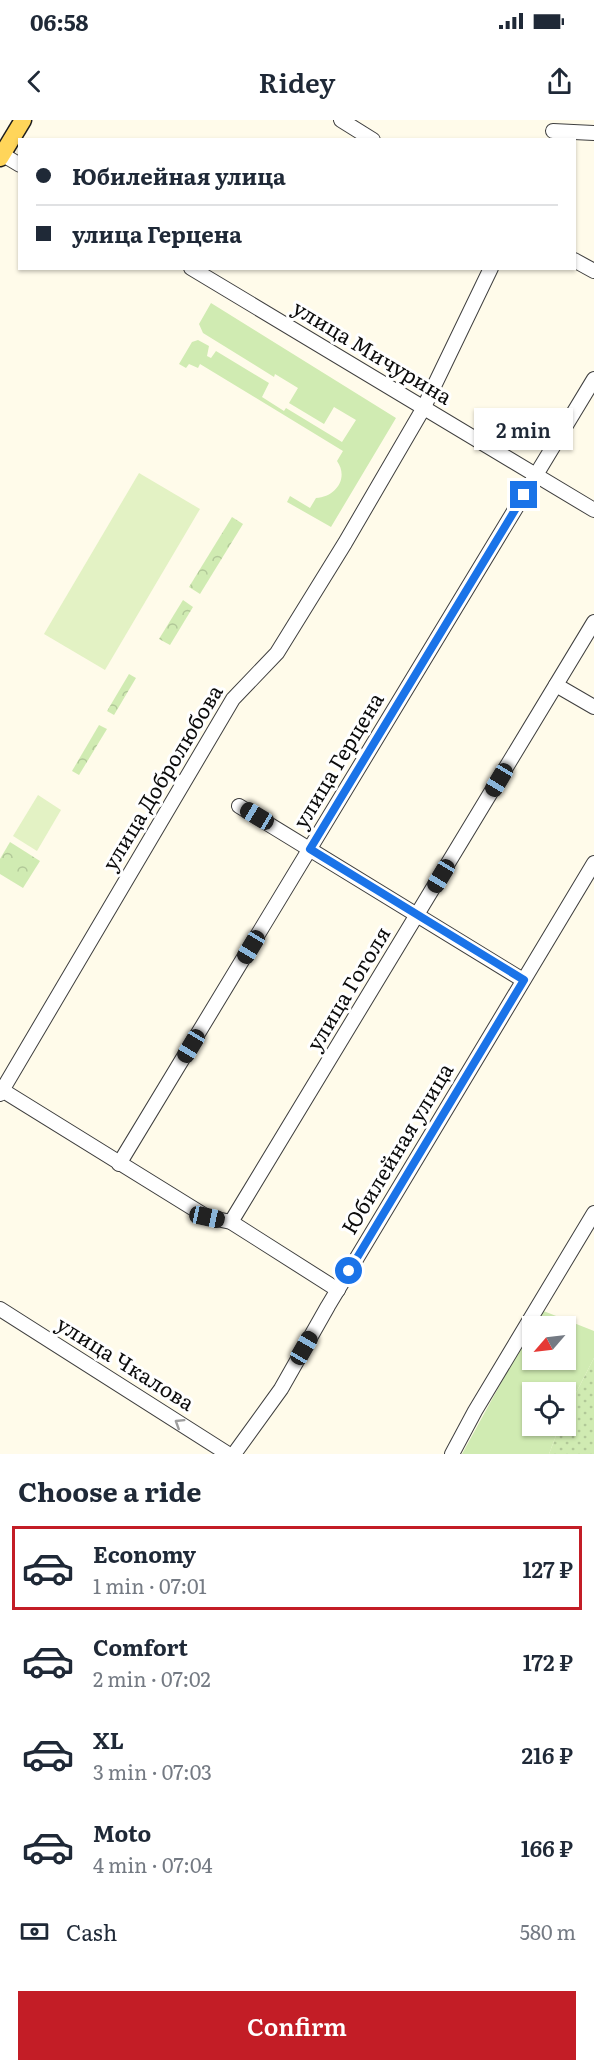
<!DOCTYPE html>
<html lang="en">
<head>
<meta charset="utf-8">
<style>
  :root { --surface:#fff; --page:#f6f6f7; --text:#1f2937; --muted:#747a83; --line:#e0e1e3; --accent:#c31d26 }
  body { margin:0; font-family:Literata,serif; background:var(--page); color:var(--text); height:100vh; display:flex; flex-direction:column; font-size:22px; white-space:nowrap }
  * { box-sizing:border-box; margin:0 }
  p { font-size:20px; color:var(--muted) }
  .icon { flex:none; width:33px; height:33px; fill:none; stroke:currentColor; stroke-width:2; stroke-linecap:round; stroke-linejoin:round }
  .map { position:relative; height:1334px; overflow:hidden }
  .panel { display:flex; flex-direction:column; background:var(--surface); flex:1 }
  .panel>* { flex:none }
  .guide { position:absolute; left:18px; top:18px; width:558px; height:132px; border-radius:0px; box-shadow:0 2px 4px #0004; display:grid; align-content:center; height:132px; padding:0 18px; background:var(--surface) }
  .needle { width:39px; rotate:242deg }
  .tools { position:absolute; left:522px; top:1196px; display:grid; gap:12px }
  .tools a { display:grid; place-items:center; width:54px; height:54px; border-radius:0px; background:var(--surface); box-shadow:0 2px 4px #0004; font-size:30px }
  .end { position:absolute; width:27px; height:27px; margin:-14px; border:8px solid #1a73e8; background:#fff; box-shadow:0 0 0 3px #fff }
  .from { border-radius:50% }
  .bubble { position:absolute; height:42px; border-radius:0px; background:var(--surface); box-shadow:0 2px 4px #0004; font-size:20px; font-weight:600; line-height:42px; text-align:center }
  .car { position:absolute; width:18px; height:36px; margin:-18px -9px; border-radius:8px; box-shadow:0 0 4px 2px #0007; background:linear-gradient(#222 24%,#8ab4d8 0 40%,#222 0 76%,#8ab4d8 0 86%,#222 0) }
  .guide b { display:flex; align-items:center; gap:21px; height:57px; font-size:22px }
  .guide b+b { border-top:2px solid var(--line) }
  .guide i { width:15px; height:15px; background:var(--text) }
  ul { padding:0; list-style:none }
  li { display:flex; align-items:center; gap:18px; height:84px; margin:0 12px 9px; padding:0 6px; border:3px solid transparent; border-radius:0px }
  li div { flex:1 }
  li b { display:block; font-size:22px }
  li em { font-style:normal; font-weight:600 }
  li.current { border-color:var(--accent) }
  li>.icon { width:54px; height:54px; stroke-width:1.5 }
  h2 { padding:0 18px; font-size:27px; line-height:72px }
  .pay { display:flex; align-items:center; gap:15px; height:66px; padding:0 18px; font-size:22px }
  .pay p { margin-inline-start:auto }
  .primary-button { display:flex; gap:12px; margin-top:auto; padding:12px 18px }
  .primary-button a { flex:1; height:69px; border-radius:0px; background:var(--accent); color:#fff; font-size:24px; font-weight:600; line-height:69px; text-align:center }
  .status { display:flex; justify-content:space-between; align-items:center; height:42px; padding:0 30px; background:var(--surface); direction:ltr }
  .status svg { height:16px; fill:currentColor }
  header { display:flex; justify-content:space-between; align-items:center; height:78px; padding:0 18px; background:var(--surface); font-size:27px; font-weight:600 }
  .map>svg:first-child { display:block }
  .grass { fill:#d0ebb2; fill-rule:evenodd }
  .park { fill:url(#park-crowns) }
  .garden { fill:url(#garden-dots) }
  .pitch { fill:#e3f2c4 }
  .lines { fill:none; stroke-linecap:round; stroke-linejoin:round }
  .minor-casing { stroke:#3f3f3f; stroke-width:16 }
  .major-casing { stroke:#1d1d1d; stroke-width:19 }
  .minor { stroke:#fff; stroke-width:14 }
  .major { stroke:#ffd55a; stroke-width:16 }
  .oneway { stroke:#9e9e9e }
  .route { stroke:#1a73e8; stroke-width:8 }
  .labels { text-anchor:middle; stroke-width:6; stroke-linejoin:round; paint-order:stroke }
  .street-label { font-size:21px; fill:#0c0c0c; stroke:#fff }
</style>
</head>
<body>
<div class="status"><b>06:58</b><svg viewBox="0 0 49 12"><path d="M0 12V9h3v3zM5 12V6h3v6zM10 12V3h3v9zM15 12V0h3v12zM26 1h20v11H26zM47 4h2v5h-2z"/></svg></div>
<header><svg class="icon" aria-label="back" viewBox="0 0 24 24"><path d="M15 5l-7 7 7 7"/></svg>Ridey<svg class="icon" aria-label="share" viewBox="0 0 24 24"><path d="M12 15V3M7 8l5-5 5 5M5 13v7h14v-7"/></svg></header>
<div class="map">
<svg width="594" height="1334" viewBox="0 0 594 1334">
  <defs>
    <pattern id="park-crowns" width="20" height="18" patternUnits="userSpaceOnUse" patternTransform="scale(1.5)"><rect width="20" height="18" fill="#d0ebb2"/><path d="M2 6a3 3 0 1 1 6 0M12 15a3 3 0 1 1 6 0" fill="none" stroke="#b1c898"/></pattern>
    <pattern id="garden-dots" width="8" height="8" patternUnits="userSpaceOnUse" patternTransform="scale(1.5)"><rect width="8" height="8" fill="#d0ebb2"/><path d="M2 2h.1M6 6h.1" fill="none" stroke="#b1c898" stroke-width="1.8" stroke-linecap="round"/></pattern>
  </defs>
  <rect width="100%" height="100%" fill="#fffbea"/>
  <g class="grass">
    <path d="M 211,183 L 396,298 L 331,407 L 287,382 L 290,376 L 310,388 L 316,378 C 336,377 349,358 337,341 L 343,331 L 200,244 L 198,248 L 189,244 L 186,248 L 179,244 L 192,222 L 198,220 L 209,226 L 207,236 L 211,238 L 216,231 L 269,263 L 262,277 L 284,291 L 286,288 L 342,322 L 356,300 L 334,287 L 324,304 L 289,283 L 298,268 L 275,254 L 274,257 L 203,213 L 199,204 Z"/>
    <path d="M 541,1190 L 594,1211 L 594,1238 L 566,1292 L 566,1272 L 532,1272 L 532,1305 L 560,1305 L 549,1334 L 462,1334 ZM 532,1206 L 566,1206 L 566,1239 L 532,1239 Z"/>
  </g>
  <g class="park">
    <path d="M 232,397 L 243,404 L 200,474 L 189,467 Z"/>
    <path d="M 183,480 L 193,487 L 170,525 L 159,519 Z"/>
    <path d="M 129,554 L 136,558 L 114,595 L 107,591 Z"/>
    <path d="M 99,605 L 107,609 L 79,655 L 72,651 Z"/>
    <path d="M 10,722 L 40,741 L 23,768 L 0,754 L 0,739 Z"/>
  </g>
  <path class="garden" d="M 594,1238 L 594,1334 L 549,1334 L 560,1305 L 566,1305 L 566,1292 Z"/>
  <g class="pitch">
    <path d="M 139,353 L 200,389 L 105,550 L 44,514 Z"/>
    <path d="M 38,675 L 61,690 L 37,731 L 13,716 Z"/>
  </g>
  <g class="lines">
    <g class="minor-casing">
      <g id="minor">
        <path d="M 341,0 L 373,20"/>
        <path d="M 553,11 L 594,13"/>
        <path d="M 0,33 L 20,45"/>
        <path d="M 574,140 L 594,151"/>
        <path d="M 191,148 L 594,390"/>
        <path d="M 556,565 L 594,587"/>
        <path d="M 239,686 L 523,860"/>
        <path d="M 2,970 L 207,1097 L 231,1102 L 338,1170"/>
        <path d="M 0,974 L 233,579 L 277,533 L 345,423 L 423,289 L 491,148"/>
        <path d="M 119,1044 L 594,259"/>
        <path d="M 231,1102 L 594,502"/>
        <path d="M 0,1189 L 228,1334"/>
        <path d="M 234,1334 L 281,1269 L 328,1186 L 594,743"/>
        <path d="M 452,1334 L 475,1291 L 594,1093"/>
      </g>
    </g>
    <g class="major-casing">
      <path id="major" d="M 0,38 L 23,0"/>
    </g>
    <use href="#minor" class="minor"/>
    <use href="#major" class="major"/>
  </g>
  <defs><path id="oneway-chevron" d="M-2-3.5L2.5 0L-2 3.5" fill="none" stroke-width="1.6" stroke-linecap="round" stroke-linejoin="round" transform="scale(1.5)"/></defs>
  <use class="oneway" href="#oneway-chevron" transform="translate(179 1303) rotate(-148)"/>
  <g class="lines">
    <path class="route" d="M 349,1151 L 524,860 L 310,729 L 524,375"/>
  </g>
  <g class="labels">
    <g class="street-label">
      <text transform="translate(372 233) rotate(31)" y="7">улица Мичурина</text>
      <text transform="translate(339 641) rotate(-59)" y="7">улица Герцена</text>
      <text transform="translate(163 658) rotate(-59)" y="7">улица Добролюбова</text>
      <text transform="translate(349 869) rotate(-59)" y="7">улица Гоголя</text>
      <text transform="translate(398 1029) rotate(-59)" y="7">Юбилейная улица</text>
      <text transform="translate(125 1244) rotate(32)" y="7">улица Чкалова</text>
    </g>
  </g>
</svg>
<div class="tools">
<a><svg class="needle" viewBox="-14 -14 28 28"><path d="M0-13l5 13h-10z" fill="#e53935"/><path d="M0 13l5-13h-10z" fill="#747a83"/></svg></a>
<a><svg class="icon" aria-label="locate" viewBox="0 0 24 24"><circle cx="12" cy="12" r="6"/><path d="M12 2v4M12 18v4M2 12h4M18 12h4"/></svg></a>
</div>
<i class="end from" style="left:349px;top:1151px"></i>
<i class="end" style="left:524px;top:375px"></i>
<div class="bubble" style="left:474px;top:288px;width:99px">2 min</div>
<i class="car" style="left:499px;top:660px;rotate:211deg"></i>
<i class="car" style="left:257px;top:696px;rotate:301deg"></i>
<i class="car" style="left:441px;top:756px;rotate:211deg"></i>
<i class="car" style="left:251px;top:827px;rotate:211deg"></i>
<i class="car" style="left:191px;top:926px;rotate:211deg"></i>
<i class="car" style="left:207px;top:1097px;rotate:102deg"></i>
<i class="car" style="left:304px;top:1228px;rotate:30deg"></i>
<div class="guide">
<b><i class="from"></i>Юбилейная улица</b>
<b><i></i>улица Герцена</b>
</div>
</div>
<section class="panel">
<h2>Choose a ride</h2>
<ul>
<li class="current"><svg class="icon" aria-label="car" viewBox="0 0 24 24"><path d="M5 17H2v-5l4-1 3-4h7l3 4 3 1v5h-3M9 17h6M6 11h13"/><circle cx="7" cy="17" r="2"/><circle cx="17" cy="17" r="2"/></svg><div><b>Economy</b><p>1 min · 07:01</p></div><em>127 ₽</em></li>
<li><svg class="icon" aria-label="car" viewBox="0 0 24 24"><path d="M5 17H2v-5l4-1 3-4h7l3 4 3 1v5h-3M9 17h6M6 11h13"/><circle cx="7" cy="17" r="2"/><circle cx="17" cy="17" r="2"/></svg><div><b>Comfort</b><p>2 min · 07:02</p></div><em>172 ₽</em></li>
<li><svg class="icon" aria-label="car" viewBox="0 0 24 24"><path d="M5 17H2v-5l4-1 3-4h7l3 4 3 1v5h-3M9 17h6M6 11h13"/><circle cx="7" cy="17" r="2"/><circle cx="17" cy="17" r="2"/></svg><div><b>XL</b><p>3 min · 07:03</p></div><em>216 ₽</em></li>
<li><svg class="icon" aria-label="car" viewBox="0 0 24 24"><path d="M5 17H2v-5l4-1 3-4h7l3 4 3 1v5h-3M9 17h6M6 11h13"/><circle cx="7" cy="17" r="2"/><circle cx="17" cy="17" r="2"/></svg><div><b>Moto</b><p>4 min · 07:04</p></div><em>166 ₽</em></li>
</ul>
<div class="pay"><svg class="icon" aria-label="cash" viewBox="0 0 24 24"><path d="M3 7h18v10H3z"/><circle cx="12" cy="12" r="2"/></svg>Cash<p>580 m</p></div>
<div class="primary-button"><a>Confirm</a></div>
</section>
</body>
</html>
